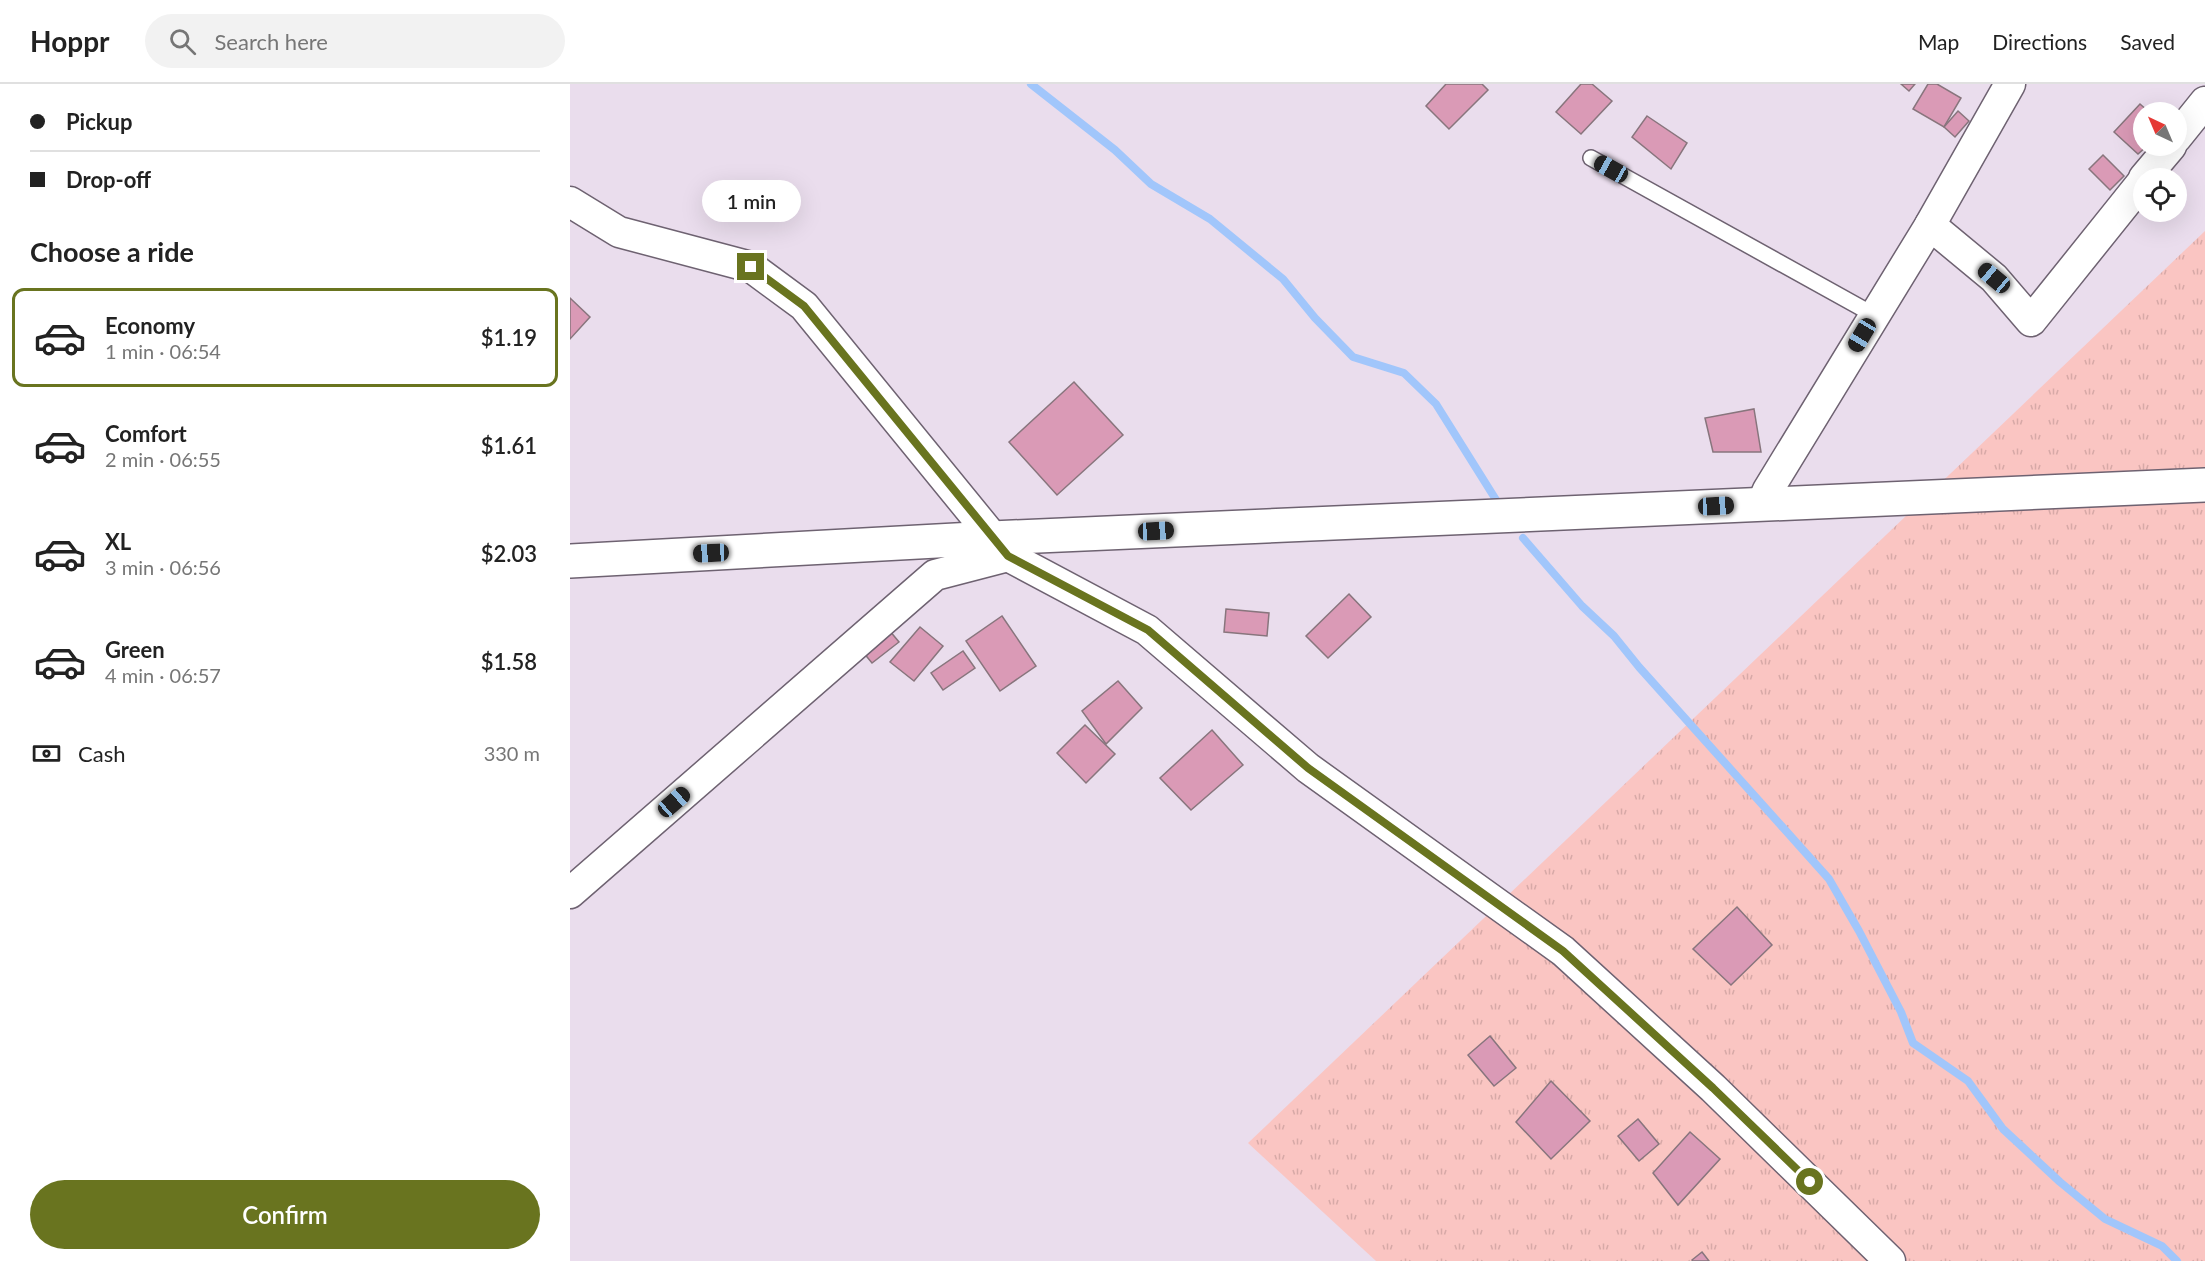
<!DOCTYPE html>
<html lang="en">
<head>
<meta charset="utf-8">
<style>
  :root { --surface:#fff; --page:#f2f2f2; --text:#222; --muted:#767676; --line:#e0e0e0; --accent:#69741f }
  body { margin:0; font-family:Lato,sans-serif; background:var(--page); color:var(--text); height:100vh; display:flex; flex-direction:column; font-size:22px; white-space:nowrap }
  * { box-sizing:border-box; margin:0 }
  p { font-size:20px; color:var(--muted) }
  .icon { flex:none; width:33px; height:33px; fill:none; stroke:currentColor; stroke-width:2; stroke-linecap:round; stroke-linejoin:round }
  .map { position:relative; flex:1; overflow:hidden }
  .sheet { display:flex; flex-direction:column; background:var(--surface); width:570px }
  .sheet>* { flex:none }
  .banner { display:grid; align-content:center; height:132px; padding:0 30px; background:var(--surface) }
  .needle { width:39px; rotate:316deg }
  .tools { position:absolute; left:1563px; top:18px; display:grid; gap:12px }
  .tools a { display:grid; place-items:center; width:54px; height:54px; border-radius:50%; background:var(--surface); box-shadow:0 6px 24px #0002; font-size:30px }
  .end { position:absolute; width:27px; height:27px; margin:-14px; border:8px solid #69741f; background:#fff; box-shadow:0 0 0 3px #fff }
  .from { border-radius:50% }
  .bubble { position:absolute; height:42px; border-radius:21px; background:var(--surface); box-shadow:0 6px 24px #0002; font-size:20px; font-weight:600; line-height:42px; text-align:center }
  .car { position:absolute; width:18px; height:36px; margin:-18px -9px; border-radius:8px; box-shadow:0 0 4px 2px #0007; background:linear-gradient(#222 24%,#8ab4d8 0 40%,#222 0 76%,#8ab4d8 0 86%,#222 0) }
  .banner b { display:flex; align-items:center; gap:21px; height:57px; font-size:22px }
  .banner b+b { border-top:2px solid var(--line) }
  .banner i { width:15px; height:15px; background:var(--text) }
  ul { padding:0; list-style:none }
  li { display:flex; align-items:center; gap:18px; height:99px; margin:0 12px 9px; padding:0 18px; border:3px solid transparent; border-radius:12px }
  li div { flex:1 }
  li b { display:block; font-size:22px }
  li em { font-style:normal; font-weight:600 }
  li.current { border-color:var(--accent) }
  li>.icon { width:54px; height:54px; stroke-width:1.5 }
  h2 { padding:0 30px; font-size:27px; line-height:72px }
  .pay { display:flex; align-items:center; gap:15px; height:66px; padding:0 30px; font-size:22px }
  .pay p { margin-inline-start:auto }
  .primary-button { display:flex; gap:12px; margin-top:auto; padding:12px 30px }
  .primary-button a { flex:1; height:69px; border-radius:36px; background:var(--accent); color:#fff; font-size:24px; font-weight:600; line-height:69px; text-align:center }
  header { display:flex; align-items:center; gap:36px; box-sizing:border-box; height:84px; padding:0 30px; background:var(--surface); border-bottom:2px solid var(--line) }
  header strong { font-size:28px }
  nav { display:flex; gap:33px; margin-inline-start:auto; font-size:21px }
  .search { width:420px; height:54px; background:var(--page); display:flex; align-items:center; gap:15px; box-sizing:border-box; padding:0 21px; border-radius:33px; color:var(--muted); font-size:22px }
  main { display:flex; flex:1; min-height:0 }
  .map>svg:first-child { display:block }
  .grass { fill:url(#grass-tufts) }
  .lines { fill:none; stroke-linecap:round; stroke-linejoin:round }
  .stream { stroke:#a1c6fb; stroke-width:8 }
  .building { fill:#da9ab6; stroke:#88757d; stroke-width:1.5 }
  .lane-casing { stroke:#6e6271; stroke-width:18 }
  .street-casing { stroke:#6e6271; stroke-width:33 }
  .secondary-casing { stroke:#6e6271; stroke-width:36 }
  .lane { stroke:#fff; stroke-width:15 }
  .street { stroke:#fff; stroke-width:30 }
  .secondary { stroke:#fff; stroke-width:33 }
  .route { stroke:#69741f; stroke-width:8 }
</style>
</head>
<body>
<header>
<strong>Hoppr</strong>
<div class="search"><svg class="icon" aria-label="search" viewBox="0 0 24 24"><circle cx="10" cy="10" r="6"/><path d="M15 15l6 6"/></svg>Search here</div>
<nav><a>Map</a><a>Directions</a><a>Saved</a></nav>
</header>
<main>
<section class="sheet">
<div class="banner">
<b><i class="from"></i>Pickup</b>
<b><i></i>Drop-off</b>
</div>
<h2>Choose a ride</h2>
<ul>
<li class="current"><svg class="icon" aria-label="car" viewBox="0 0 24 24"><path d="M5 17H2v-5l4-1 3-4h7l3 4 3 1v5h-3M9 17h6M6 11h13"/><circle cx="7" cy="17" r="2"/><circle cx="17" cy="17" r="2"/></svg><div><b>Economy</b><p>1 min · 06:54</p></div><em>$1.19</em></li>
<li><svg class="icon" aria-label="car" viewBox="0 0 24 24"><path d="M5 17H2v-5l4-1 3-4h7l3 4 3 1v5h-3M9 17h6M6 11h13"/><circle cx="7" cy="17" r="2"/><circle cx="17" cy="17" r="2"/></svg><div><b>Comfort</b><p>2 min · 06:55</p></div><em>$1.61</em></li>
<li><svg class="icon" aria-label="car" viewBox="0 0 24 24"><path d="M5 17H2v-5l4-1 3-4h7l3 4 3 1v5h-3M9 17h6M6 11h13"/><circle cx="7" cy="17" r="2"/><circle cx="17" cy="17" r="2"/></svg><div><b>XL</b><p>3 min · 06:56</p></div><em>$2.03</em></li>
<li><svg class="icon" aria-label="car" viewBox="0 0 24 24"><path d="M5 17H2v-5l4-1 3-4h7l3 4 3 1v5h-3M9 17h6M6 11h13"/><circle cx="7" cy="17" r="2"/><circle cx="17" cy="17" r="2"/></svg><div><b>Green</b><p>4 min · 06:57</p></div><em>$1.58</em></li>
</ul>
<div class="pay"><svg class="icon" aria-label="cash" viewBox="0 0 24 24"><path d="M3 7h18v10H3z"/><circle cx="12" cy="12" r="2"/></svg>Cash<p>330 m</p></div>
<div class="primary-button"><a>Confirm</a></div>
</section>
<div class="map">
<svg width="1635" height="1177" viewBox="0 0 1635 1177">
  <defs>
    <pattern id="grass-tufts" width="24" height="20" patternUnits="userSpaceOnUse" patternTransform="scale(1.5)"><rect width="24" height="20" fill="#fac5c2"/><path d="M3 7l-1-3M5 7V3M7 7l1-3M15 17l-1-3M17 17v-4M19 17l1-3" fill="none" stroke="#d7a9a7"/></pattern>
  </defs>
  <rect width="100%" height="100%" fill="#eadded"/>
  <path class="grass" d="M 1635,147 L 1635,1177 L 806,1177 L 678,1059 Z"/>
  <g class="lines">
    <g class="stream">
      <path d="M 461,0 L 545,66 L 581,100 L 640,135 L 713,195 L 745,234 L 783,273 L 834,289 L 866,320 L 928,419"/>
      <path d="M 953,454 L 1012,522 L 1044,552 L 1069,583 L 1259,795 L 1289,847 L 1331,928 L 1343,959 L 1398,997 L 1433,1045 L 1490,1098 L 1535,1135 L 1592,1162 L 1607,1177"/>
    </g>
  </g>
  <g class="building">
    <path d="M 876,0 L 912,0 L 918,6 L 879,45 L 856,22 Z"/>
    <path d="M 1011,0 L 1022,0 L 1042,17 L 1011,50 L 986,28 Z"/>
    <path d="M 1331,0 L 1345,0 L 1339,7 Z"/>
    <path d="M 1358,0 L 1367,0 L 1391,14 L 1374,43 L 1343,25 Z"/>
    <path d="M 1570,20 L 1579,28 L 1574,28 L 1574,62 L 1577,62 L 1568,70 L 1544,48 Z"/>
    <path d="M 1388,27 L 1399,37 L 1385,53 L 1374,43 Z"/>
    <path d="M 1077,32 L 1117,59 L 1101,85 L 1062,53 Z"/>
    <path d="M 1533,71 L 1554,92 L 1540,106 L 1519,85 Z"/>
    <path d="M 0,214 L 20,233 L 0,255 Z"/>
    <path d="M 504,298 L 553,351 L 487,411 L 439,358 Z"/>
    <path d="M 1184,325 L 1191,368 L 1143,368 L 1135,334 Z"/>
    <path d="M 779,510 L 801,533 L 758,574 L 736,552 Z"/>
    <path d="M 656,525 L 699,529 L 697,552 L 654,548 Z"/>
    <path d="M 432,532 L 466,582 L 430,607 L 396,557 Z"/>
    <path d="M 314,540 L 329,558 L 302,579 L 288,562 Z"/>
    <path d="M 350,543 L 373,562 L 344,597 L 320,578 Z"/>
    <path d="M 393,567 L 405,584 L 373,606 L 361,589 Z"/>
    <path d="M 548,597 L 572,624 L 536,660 L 512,627 Z"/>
    <path d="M 515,641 L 545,670 L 516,699 L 487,669 Z"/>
    <path d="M 642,646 L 673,681 L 621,726 L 590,694 Z"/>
    <path d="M 1167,823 L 1202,861 L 1161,901 L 1123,865 Z"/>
    <path d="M 920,952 L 946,984 L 924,1002 L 898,971 Z"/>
    <path d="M 981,997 L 1020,1037 L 981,1075 L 946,1038 Z"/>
    <path d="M 1068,1035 L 1089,1060 L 1069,1077 L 1048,1052 Z"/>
    <path d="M 1120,1048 L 1150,1075 L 1108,1121 L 1083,1089 Z"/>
    <path d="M 1132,1168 L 1139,1177 L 1123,1177 L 1122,1176 Z"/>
  </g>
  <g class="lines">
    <g class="lane-casing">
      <path id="lane" d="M 1021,74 L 1304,231"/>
    </g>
    <g class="street-casing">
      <g id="street">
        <path d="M 1606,54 L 1635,18"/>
        <path d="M 1574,94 L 1601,62"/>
        <path d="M 0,118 L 49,148 L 181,183 L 234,222 L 438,472 L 577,546 L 738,684 L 993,867 L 1143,1004 L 1320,1177"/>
        <path d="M 1360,141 L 1424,194 L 1461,237 L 1574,96"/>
        <path d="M 1192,420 L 1198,406 L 1360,141 L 1440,0"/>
        <path d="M 0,809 L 365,491 L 438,472"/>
      </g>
    </g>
    <g class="secondary-casing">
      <path id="secondary" d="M 0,477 L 422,454 L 1635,401"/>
    </g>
    <use href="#lane" class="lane"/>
    <use href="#street" class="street"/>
    <use href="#secondary" class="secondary"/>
  </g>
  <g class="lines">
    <path class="route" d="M 181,183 L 234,222 L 438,472 L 578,546 L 738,684 L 993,867 L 1143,1004 L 1240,1098"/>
  </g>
</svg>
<div class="tools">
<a><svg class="needle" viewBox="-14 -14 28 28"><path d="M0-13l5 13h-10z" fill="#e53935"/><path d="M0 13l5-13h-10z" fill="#767676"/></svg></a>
<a><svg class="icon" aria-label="locate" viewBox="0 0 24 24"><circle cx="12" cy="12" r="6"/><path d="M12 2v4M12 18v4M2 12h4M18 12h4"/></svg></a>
</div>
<i class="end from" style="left:1240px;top:1098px"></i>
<i class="end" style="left:181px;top:183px"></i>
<div class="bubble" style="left:132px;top:96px;width:99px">1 min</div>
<i class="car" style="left:1041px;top:85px;rotate:299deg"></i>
<i class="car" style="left:1424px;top:194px;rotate:310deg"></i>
<i class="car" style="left:1292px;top:251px;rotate:211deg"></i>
<i class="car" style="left:1146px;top:422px;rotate:87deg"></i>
<i class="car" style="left:586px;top:447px;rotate:87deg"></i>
<i class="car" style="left:141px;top:469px;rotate:267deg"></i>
<i class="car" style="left:104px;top:718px;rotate:49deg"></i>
</div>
</main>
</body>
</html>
